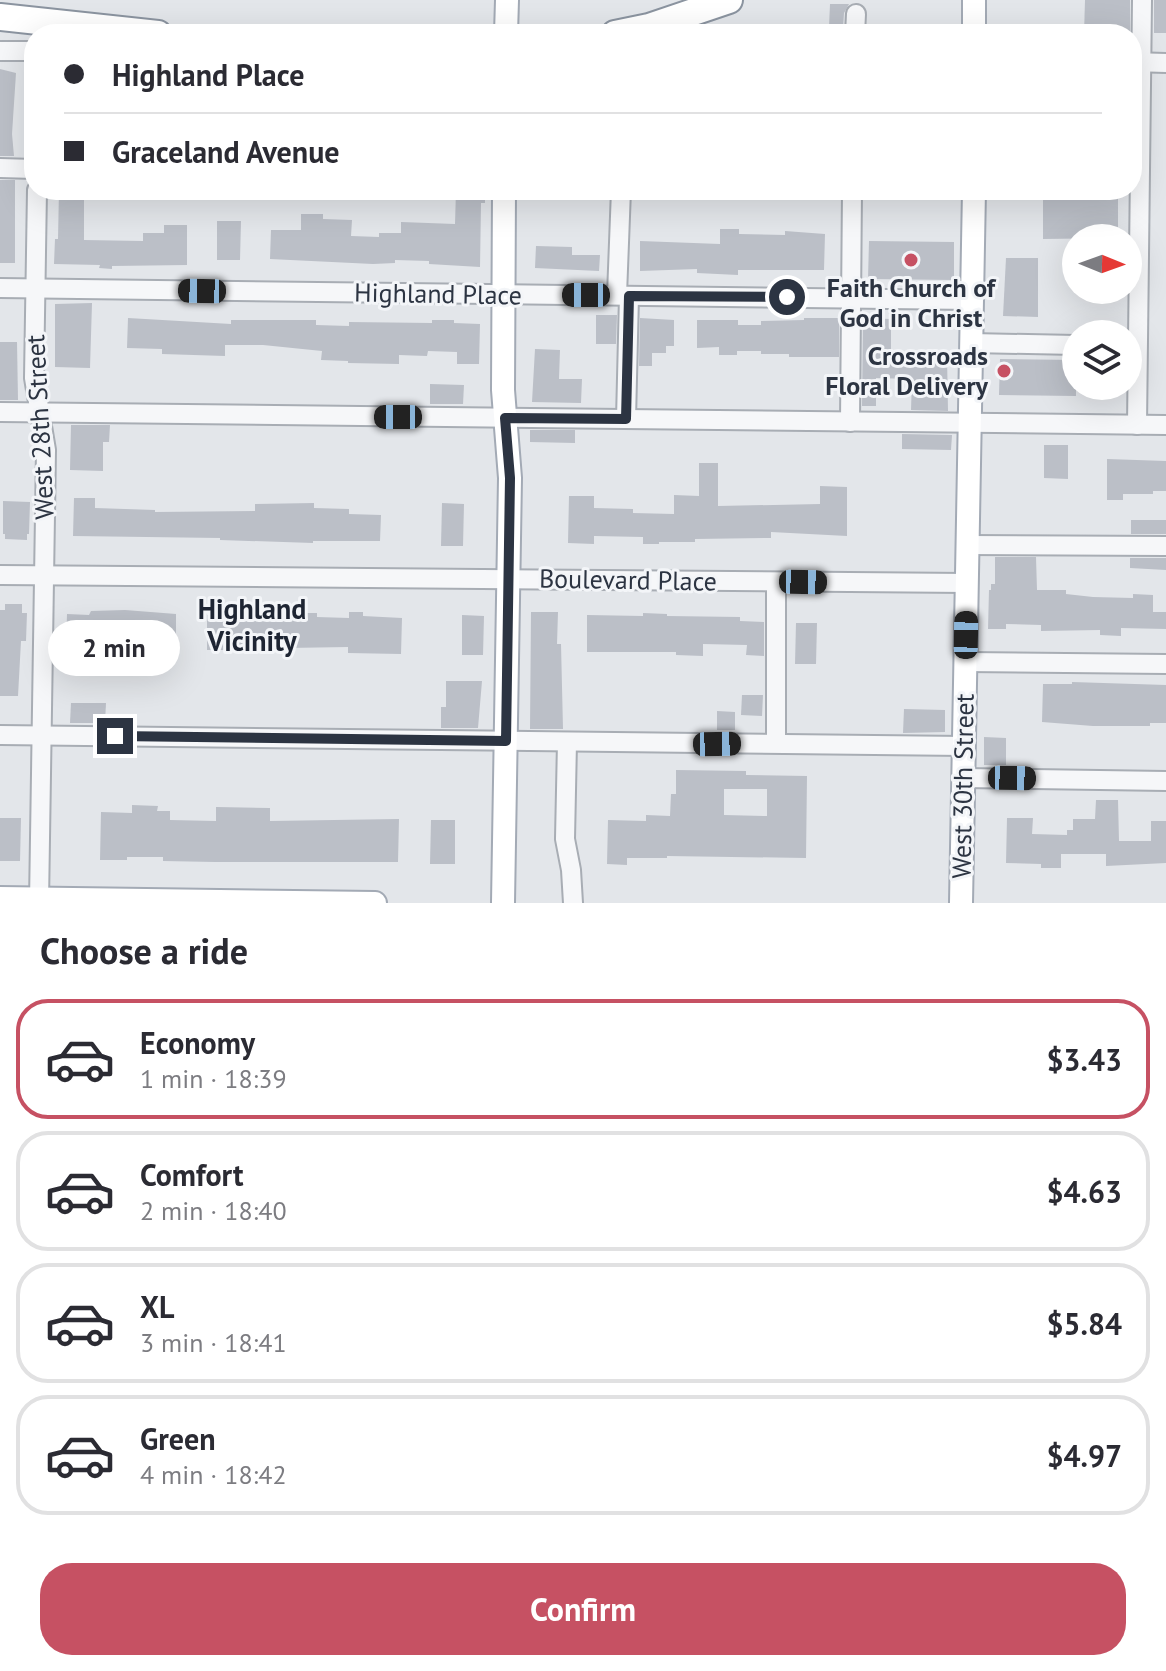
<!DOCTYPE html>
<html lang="en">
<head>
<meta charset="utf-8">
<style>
  :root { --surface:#fff; --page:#f7f7f7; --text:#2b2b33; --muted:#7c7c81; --line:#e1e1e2; --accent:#c65163 }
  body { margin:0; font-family:"PT Sans",sans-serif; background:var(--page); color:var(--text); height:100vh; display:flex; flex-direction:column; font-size:30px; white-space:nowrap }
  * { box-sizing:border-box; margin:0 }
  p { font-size:26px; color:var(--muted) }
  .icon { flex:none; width:44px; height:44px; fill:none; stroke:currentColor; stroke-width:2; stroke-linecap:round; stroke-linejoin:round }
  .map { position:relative; height:903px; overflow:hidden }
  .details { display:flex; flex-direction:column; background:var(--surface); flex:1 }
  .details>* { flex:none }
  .top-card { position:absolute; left:24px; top:24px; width:1118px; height:176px; border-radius:32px; box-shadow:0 8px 32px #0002; display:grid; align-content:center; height:176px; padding:0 40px; background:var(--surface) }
  .needle { width:52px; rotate:91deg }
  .controls { position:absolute; left:1062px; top:224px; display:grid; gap:16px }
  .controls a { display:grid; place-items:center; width:80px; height:80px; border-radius:50%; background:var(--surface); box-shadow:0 8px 32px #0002; font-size:40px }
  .end { position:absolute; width:36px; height:36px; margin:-18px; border:10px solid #2c3442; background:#fff; box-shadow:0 0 0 4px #fff }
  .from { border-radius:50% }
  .bubble { position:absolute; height:56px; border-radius:28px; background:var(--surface); box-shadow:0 8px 32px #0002; font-size:26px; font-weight:700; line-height:56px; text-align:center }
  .car { position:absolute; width:24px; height:48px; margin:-24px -12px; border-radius:10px; box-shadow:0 0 6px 2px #0007; background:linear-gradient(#222 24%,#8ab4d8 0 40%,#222 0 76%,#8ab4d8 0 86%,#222 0) }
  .top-card b { display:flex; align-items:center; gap:28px; height:76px; font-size:30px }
  .top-card b+b { border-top:2px solid var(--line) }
  .top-card i { width:20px; height:20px; background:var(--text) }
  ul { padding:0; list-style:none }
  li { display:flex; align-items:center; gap:24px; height:120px; margin:0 16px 12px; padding:0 24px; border:4px solid var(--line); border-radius:32px }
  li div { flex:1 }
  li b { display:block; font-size:30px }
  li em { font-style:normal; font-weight:700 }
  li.current { border-color:var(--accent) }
  li>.icon { width:72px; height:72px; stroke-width:1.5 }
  h2 { padding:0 40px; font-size:36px; line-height:96px }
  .button { display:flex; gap:16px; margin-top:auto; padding:16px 40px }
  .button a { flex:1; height:92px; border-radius:32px; background:var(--accent); color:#fff; font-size:32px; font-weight:700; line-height:92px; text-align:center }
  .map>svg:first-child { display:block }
  .building { fill:#bbbfc7; fill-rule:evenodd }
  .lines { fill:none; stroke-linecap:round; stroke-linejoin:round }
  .minor-casing { stroke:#a8adb4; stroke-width:22 }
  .major-casing { stroke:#a3aab5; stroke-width:26 }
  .highway-casing { stroke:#8b94a0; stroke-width:30 }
  .minor { stroke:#f6f7f9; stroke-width:18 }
  .major { stroke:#fff; stroke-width:22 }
  .highway { stroke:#fff; stroke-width:26 }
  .route { stroke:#2c3442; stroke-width:10 }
  .poi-dot { fill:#c65163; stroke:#f3f5f8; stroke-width:3 }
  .labels { text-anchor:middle; stroke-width:6; stroke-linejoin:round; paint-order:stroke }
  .poi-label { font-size:26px; font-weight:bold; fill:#2c3442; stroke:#f3f5f8 }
  .street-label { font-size:26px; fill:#2c3442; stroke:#f3f5f8 }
  .neighbourhood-label { font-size:28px; font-weight:bold; fill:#1e2533; stroke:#f3f5f8 }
</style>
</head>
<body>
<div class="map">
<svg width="1166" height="903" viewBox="0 0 1166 903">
  <rect width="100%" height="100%" fill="#e3e6ea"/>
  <g class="building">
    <path d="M 1085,0 L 1130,0 L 1130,34 L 1084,34 Z"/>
    <rect x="1154" y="0" width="12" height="33"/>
    <path d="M 830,4 L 849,4 L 844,13 L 843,27 L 829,27 Z"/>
    <path d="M 0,69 L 16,73 L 12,134 L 14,156 L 0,156 Z"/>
    <rect x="0" y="180" width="15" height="83"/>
    <path d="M 59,190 L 84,190 L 84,240 L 143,241 L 143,233 L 164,233 L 164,225 L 187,225 L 187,265 L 112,266 L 112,269 L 99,268 L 100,265 L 54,264 L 55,239 L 58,239 Z"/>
    <path d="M 456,190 L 485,190 L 485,203 L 481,203 L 480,267 L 429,264 L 429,261 L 395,260 L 395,263 L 373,264 L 270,259 L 271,230 L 301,230 L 301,214 L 323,214 L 323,219 L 352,220 L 351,236 L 379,237 L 379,233 L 401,233 L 401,222 L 455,224 Z"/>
    <path d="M 1043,190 L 1118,190 L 1118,238 L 1043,239 Z"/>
    <path d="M 217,221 L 241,221 L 240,260 L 217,260 Z"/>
    <path d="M 720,229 L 739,229 L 739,234 L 785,235 L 785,231 L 825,234 L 824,270 L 738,270 L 738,275 L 697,273 L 697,269 L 640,271 L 640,241 L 720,244 Z"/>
    <path d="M 869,241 L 954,242 L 954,280 L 868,279 Z"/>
    <path d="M 536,246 L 572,247 L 572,255 L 600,255 L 599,271 L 535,268 Z"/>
    <path d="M 1006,258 L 1038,258 L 1038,317 L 1003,316 Z"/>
    <path d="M 92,303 L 90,368 L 55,367 L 55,304 Z"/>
    <path d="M 596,315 L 617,315 L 616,344 L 596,344 Z"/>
    <path d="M 128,318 L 231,324 L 231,320 L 316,320 L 316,325 L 349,326 L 349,322 L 432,323 L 432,320 L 454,320 L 454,323 L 480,324 L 479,364 L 457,364 L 457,352 L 428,351 L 427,356 L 399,355 L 399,364 L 348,363 L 348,361 L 321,360 L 322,351 L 263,345 L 225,345 L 225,356 L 162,354 L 162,349 L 127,348 Z"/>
    <path d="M 640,318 L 674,320 L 674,346 L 666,346 L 666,353 L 652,353 L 652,366 L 639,366 Z"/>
    <path d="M 804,318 L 839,318 L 839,357 L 789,357 L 789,354 L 761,354 L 761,351 L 737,351 L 737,355 L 719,355 L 719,347 L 697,348 L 697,320 L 738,320 L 738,325 L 761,325 L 761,321 L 804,320 Z"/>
    <path d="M 863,318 L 891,319 L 891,354 L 947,355 L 948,411 L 911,410 L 912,379 L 876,378 L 876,406 L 862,406 Z"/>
    <path d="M 0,342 L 17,342 L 18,400 L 0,400 Z"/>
    <path d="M 535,349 L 560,350 L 559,379 L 582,379 L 581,403 L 532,402 Z"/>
    <path d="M 1000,359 L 1076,360 L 1076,396 L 999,395 Z"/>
    <path d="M 430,384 L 464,385 L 463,404 L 430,404 Z"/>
    <path d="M 71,425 L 110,425 L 109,442 L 103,442 L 103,471 L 70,470 Z"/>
    <path d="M 530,430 L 575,430 L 575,443 L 530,442 Z"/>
    <path d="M 902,434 L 952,435 L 951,450 L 902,449 Z"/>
    <path d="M 1044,445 L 1068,445 L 1068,479 L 1044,478 Z"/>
    <path d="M 1107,459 L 1166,461 L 1166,491 L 1153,491 L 1153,494 L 1123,494 L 1123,500 L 1107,500 Z"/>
    <path d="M 699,463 L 718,463 L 718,506 L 820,504 L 820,486 L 847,487 L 847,536 L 771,532 L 771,538 L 695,539 L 695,542 L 659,542 L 659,544 L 643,544 L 643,537 L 594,536 L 594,544 L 568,543 L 569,496 L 594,496 L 594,508 L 633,509 L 633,513 L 674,514 L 674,495 L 699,496 Z"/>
    <path d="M 74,498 L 95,498 L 95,508 L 155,510 L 155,512 L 255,511 L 255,504 L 314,503 L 314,508 L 349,509 L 349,514 L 381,515 L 380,541 L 313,541 L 313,543 L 220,540 L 220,538 L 73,536 Z"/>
    <path d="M 3,501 L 30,502 L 29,534 L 27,534 L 27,540 L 5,539 L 5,534 L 3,534 Z"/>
    <path d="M 442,503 L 464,504 L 463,546 L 441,546 Z"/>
    <rect x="1131" y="520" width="35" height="14"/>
    <path d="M 995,557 L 1036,557 L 1037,590 L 1066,590 L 1066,594 L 1093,597 L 1133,598 L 1133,594 L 1153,595 L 1153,612 L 1166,612 L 1166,629 L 1121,628 L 1121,636 L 1100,635 L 1100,630 L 1041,631 L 1041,625 L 1006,624 L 1006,629 L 988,629 L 989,590 L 991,590 L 991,584 L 995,584 Z"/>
    <path d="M 1130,558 L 1166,558 L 1166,570 L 1130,568 Z"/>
    <path d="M 5,604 L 22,604 L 22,613 L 27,613 L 26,641 L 21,641 L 18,696 L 0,696 L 0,610 L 5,610 Z"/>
    <path d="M 125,610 L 176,614 L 176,650 L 153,650 L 153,642 L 115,642 L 82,643 L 82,649 L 66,648 L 67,614 L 89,615 L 91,611 Z"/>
    <path d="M 349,612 L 363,612 L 363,616 L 402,618 L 401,654 L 348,653 L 348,647 L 287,648 L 287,652 L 265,652 L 265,646 L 233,645 L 233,650 L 207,650 L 207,615 L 265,617 L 295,616 L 295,613 L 317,613 L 317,617 L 349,618 Z"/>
    <path d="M 531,612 L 558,612 L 557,644 L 561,644 L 563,729 L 530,729 Z"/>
    <path d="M 643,613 L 667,614 L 667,616 L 740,617 L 740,621 L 764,622 L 764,656 L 746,655 L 747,645 L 703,644 L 703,656 L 676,655 L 676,652 L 587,652 L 587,615 L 643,616 Z"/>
    <path d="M 462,615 L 484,616 L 483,655 L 462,655 Z"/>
    <path d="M 796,623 L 817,623 L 816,664 L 795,664 Z"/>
    <path d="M 446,681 L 482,681 L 478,728 L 441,728 L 441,707 L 446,707 Z"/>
    <path d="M 1072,682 L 1166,685 L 1166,723 L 1150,723 L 1150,726 L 1093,726 L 1042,722 L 1043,684 L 1072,684 Z"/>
    <path d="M 742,695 L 763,695 L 762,716 L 741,715 Z"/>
    <path d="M 71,703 L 106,703 L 105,723 L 70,723 Z"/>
    <path d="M 904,709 L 945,710 L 945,732 L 903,733 Z"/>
    <path d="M 717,711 L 735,712 L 735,730 L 717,730 Z"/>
    <path d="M 984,737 L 1006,738 L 1006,765 L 984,765 Z"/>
    <path d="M 676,770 L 746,771 L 746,775 L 807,776 L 806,858 L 667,856 L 667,858 L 627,858 L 627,865 L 607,864 L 608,820 L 646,821 L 646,815 L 670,816 L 671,794 L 676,794 ZM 724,789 L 767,789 L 767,816 L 724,815 Z"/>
    <path d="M 1096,800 L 1118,800 L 1119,841 L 1151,841 L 1151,821 L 1166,821 L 1166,863 L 1106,866 L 1106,854 L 1061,854 L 1061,868 L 1041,868 L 1041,864 L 1006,863 L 1007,818 L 1033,818 L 1032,834 L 1067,835 L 1067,830 L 1073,830 L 1073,819 L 1095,819 Z"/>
    <path d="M 132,805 L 158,806 L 157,811 L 170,811 L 170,820 L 216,821 L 216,807 L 270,808 L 270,821 L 399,819 L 398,862 L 215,862 L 163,861 L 163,857 L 127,857 L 127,860 L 100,860 L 101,812 L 132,813 Z"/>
    <path d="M 0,818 L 21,818 L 20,861 L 0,861 Z"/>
    <path d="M 431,820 L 455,820 L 455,864 L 430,864 Z"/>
  </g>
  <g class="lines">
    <g class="minor-casing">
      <g id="minor">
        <path d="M 855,34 L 856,14"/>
        <path d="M 0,51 L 34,51"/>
        <path d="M 1132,62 L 1166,63"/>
        <path d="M 0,168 L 34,169"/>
        <path d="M 37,190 L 34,378 L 46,450 L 39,903"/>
        <path d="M 0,288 L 972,300"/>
        <path d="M 617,295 L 621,190"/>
        <path d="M 971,343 L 1076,345"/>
        <path d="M 0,412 L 1166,425"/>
        <path d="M 626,419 L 629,296"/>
        <path d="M 850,422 L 852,190"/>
        <path d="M 1137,425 L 1142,0"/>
        <path d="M 968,545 L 1166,546"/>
        <path d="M 0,575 L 967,583"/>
        <path d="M 966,662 L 1166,664"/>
        <path d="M 0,735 L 964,746"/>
        <path d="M 567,742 L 565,839 L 571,870 L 573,903"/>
        <path d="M 776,743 L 776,582"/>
        <path d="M 963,778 L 1166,781"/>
      </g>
    </g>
    <g class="major-casing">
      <g id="major">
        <path d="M 974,0 L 974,34"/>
        <path d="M 506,34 L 507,0"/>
        <path d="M 0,898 L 375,903"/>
        <path d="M 503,903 L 510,478 L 503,390 L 504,190"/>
        <path d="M 961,903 L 974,190"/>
      </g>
    </g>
    <g class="highway-casing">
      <g id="highway">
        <path d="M 0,17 L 158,34"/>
        <path d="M 615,34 L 649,27 L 729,0"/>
      </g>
    </g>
    <use href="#minor" class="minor"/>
    <use href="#major" class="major"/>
    <use href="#highway" class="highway"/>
  </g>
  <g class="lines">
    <path class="route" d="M 115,736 L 506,741 L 510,478 L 505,418 L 626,419 L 629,296 L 787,297"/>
  </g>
  <g class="poi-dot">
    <circle cx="911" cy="260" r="8"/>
    <circle cx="1004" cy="371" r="8"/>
  </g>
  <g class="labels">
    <g class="poi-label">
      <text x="911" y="297">Faith Church of<tspan x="911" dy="30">God in Christ</tspan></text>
      <text x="988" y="365" text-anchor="end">Crossroads<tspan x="988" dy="30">Floral Delivery</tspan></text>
    </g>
    <g class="street-label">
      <text transform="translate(438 294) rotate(1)" y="9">Highland Place</text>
      <text transform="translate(40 427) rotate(-93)" y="9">West 28th Street</text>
      <text transform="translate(628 580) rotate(1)" y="9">Boulevard Place</text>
      <text transform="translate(963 786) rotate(-89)" y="9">West 30th Street</text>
    </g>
    <g class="neighbourhood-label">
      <text x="252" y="619">Highland<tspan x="252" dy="32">Vicinity</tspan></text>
    </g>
  </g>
</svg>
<div class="controls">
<a><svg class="needle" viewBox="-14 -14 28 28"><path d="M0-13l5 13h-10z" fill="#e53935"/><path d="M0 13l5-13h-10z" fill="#7c7c81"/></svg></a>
<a><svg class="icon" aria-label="layers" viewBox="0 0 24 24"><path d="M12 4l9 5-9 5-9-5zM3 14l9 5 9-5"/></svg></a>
</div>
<i class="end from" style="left:787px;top:297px"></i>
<i class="end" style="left:115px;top:736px"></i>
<div class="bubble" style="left:48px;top:620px;width:132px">2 min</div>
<i class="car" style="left:202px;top:291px;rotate:271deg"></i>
<i class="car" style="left:586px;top:295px;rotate:270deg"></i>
<i class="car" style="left:398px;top:417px;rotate:270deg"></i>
<i class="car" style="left:803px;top:582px;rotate:91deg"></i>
<i class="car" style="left:966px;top:635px;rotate:1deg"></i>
<i class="car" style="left:717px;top:744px;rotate:89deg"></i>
<i class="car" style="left:1012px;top:778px;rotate:91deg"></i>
<div class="top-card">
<b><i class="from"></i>Highland Place</b>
<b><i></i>Graceland Avenue</b>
</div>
</div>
<section class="details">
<h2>Choose a ride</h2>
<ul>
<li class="current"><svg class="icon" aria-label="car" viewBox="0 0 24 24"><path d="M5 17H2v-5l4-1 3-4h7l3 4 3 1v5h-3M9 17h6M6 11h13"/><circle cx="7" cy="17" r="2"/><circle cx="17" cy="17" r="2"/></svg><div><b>Economy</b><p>1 min · 18:39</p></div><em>$3.43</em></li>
<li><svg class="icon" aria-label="car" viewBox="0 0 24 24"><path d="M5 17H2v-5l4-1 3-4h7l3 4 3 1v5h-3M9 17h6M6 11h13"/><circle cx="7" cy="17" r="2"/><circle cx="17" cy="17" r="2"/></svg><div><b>Comfort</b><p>2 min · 18:40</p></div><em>$4.63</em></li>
<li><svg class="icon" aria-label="car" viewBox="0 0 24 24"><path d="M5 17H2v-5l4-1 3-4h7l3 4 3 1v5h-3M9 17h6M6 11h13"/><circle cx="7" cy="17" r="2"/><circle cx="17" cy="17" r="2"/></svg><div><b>XL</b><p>3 min · 18:41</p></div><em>$5.84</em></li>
<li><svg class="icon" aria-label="car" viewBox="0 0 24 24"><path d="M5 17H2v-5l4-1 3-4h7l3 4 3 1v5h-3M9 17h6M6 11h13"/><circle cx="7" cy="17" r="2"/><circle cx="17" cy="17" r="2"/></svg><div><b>Green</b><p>4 min · 18:42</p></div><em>$4.97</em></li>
</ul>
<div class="button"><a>Confirm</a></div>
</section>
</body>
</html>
